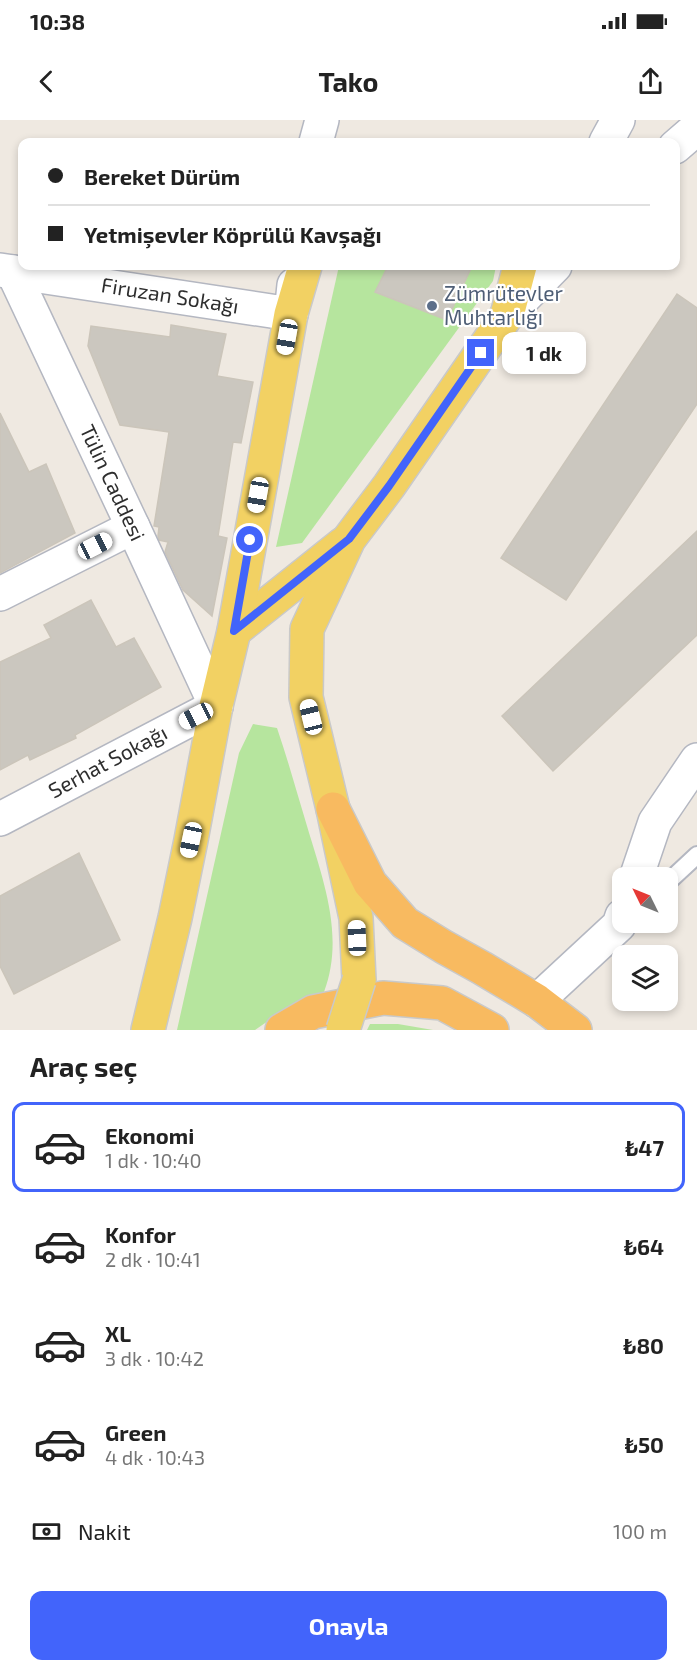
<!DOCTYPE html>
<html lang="tr">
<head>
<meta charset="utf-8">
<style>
  :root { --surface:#fff; --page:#f2f2f2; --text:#222; --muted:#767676; --line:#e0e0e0; --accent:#4264fb }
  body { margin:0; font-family:"Exo 2",sans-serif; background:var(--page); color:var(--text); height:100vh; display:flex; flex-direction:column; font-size:22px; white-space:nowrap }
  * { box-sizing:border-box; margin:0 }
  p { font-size:20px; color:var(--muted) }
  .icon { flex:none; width:33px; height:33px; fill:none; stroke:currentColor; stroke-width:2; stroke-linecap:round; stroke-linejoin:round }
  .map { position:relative; height:910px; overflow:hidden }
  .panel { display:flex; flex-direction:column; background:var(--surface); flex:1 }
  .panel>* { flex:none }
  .hud { position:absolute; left:18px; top:18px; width:662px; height:132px; border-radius:12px; box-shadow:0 3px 9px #0003; display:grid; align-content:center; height:132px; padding:0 30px; background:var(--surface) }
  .needle { width:39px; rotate:313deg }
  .fabs { position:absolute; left:612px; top:747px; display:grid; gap:12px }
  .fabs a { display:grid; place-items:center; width:66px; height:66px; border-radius:12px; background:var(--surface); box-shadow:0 3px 9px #0003; font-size:30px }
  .end { position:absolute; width:27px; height:27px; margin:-14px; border:8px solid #4264fb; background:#fff; box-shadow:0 0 0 3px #fff }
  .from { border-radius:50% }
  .bubble { position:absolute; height:42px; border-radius:12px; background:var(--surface); box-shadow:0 3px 9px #0003; font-size:20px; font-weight:700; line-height:42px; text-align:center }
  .car { position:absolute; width:18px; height:36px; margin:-18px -9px; border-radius:8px; box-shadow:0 0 4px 2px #0007; background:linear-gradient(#fff 24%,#345 0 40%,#fff 0 76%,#345 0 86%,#fff 0) }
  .hud b { display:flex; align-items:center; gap:21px; height:57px; font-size:22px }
  .hud b+b { border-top:2px solid var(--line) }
  .hud i { width:15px; height:15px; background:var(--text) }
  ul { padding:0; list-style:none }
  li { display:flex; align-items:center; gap:18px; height:90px; margin:0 12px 9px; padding:0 18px; border:3px solid transparent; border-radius:12px }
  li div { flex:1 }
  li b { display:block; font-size:22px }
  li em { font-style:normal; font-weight:700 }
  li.selected { border-color:var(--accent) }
  li>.icon { width:54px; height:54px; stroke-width:1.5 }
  h2 { padding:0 30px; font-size:27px; line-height:72px }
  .pay { display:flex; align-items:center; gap:15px; height:66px; padding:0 30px; font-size:22px }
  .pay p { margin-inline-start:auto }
  .action { display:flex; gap:12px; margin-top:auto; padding:12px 30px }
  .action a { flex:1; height:69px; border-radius:12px; background:var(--accent); color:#fff; font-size:24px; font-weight:700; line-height:69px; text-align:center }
  .status { display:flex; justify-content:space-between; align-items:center; height:42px; padding:0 30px; background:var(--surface); direction:ltr }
  .status svg { height:16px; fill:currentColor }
  header { display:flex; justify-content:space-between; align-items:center; height:78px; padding:0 30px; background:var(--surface); font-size:27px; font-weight:700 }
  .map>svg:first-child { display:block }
  .green { fill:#b6e59e }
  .building { fill:#cbc7bf; stroke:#cbc5ba; stroke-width:1.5 }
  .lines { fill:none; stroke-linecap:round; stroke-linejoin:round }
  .service-casing { stroke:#b4b7c1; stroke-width:20 }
  .minor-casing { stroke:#b4b7c1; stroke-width:36 }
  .secondary-casing { stroke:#b4b7c1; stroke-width:36 }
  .primary-casing { stroke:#c9c9c9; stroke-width:36 }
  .trunk-casing { stroke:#c9c9c9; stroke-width:36 }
  .service { stroke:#fff; stroke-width:16 }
  .minor { stroke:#fff; stroke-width:33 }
  .secondary { stroke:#fff; stroke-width:33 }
  .primary { stroke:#f2d163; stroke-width:33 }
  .trunk { stroke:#f8ba60; stroke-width:33 }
  .primary-bridge-casing { stroke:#c9c9c9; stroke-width:36; stroke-linecap:butt }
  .primary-bridge { stroke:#f2d163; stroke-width:33 }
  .route { stroke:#4264fb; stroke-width:8 }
  .service-dot { fill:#5c6f8a; stroke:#fff; stroke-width:2 }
  .labels { text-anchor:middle; stroke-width:4.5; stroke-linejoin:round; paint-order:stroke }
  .service-label { font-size:21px; fill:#4e5e75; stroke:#fff; text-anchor:start }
  .street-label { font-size:21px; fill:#2e2e2e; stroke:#fff }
</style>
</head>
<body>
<div class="status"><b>10:38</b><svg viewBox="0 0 49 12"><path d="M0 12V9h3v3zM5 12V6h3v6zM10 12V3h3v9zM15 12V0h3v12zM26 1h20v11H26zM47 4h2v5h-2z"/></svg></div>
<header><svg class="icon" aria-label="back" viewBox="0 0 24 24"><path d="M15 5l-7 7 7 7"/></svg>Tako<svg class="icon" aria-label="share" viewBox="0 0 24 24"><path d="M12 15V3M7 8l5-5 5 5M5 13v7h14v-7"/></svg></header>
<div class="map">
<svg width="697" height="910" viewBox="0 0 697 910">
  <rect width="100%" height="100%" fill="#efe9e1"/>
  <g class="green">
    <path d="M 339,146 L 496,146 L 493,161 L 302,423 L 276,427 Z"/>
    <path d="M 253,604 L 277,608 C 288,640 297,673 307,706 C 323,760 345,816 324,872 L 281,892 L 255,910 L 177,910 L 239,633 Z"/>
    <path d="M 370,904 L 398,904 L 433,910 L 367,910 Z"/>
  </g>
  <g class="building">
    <path d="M 388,146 L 472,146 L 447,200 L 375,172 Z"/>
    <path d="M 677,174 L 697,188 L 697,284 L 566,480 L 501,438 Z"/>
    <path d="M 171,205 L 226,214 L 217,256 L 253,262 L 241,323 L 233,322 L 218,416 L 227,418 L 212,496 L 183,470 L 165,432 L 168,422 L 159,420 L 158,416 L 159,407 L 154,406 L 169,312 L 120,305 L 88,226 L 91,206 L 170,217 Z"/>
    <path d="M 0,293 L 29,352 L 46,344 L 75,413 L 0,453 Z"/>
    <path d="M 697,411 L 697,515 L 553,651 L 502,596 Z"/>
    <path d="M 91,480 L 116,527 L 134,518 L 161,567 L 75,615 L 76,618 L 30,640 L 28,635 L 0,650 L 0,542 L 51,518 L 44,505 Z"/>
    <path d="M 79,733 L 120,820 L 14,874 L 0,846 L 0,776 Z"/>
  </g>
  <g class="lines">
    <g class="service-casing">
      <path id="service" d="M 668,762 L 697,735"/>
    </g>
    <g class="minor-casing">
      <g id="minor">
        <path d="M 316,22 L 322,0"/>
        <path d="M 606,22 L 618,0"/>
        <path d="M 0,150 L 291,194 L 294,165"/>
        <path d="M 13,152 L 133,407 L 216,586"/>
        <path d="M 0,474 L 133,407"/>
        <path d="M 636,758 L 655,702 L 697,640"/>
        <path d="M 537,881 L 619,805 L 622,796"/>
      </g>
    </g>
    <g class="secondary-casing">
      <g id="secondary">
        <path d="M 675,27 L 697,8"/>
        <path d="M 507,195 L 555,146"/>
        <path d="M 0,699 L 216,586"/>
      </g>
    </g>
    <g class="primary-casing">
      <g id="primary">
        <path d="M 234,511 L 343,424"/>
        <path d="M 359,860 L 356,798 L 333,689 L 306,577 L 307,509 L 349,419 L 389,366 L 507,195 L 520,146"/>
        <path d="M 148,910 L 175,798 L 191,720 L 216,586 L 234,511 L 291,194 L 305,146"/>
      </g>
    </g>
    <g class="trunk-casing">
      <g id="trunk">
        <path d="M 333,689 L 370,763 L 405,803 L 444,827 L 482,848 L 537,881 L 575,910"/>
        <path d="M 282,910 L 313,892 L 383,878 L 442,883 L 492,910"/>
      </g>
    </g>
    <use href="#service" class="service"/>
    <use href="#minor" class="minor"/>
    <use href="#secondary" class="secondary"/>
    <use href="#primary" class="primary"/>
    <use href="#trunk" class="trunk"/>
    <g class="primary-bridge-casing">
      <path id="primary-bridge" d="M 343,910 L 359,860"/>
    </g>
    <use href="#primary-bridge" class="primary-bridge"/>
  </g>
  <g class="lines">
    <path class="route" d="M 250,420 L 234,511 L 349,419 L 389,366 L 481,233"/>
  </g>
  <circle class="service-dot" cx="432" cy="186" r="6"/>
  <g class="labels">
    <g class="service-label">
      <text x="444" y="181">Zümrütevler<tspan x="444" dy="24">Muhtarlığı</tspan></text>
    </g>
    <g class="street-label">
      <text transform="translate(170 176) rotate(9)" y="7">Firuzan Sokağı</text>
      <text transform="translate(112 363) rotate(65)" y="7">Tülin Caddesi</text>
      <text transform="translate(108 642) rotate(-28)" y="7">Serhat Sokağı</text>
    </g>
  </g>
</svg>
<div class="fabs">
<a><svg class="needle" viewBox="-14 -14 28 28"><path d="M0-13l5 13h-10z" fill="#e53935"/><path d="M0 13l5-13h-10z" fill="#767676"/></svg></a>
<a><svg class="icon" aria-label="layers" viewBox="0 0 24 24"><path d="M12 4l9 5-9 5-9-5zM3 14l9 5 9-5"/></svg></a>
</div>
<i class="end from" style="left:250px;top:420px"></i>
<i class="end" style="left:481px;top:233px"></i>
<div class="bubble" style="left:502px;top:212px;width:84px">1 dk</div>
<i class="car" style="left:287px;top:217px;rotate:190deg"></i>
<i class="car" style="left:258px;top:375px;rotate:190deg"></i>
<i class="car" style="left:95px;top:426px;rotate:63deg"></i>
<i class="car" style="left:196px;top:596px;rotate:243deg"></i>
<i class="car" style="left:311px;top:597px;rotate:346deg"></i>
<i class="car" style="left:191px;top:720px;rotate:192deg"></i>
<i class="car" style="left:357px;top:818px;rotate:358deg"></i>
<div class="hud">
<b><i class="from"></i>Bereket Dürüm</b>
<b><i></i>Yetmişevler Köprülü Kavşağı</b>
</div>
</div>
<section class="panel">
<h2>Araç seç</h2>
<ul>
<li class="selected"><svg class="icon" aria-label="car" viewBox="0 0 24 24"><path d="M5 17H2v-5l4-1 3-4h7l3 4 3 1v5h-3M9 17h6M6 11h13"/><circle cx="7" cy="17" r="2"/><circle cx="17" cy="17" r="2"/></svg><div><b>Ekonomi</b><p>1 dk · 10:40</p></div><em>₺47</em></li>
<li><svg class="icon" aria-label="car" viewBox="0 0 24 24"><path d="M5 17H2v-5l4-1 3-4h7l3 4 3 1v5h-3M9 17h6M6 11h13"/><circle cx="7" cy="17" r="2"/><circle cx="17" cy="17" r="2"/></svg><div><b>Konfor</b><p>2 dk · 10:41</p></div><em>₺64</em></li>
<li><svg class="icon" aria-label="car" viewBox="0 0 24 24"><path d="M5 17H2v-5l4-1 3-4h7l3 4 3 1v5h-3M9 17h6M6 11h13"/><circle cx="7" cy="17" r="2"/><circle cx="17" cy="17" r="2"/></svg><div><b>XL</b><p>3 dk · 10:42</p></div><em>₺80</em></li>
<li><svg class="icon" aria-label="car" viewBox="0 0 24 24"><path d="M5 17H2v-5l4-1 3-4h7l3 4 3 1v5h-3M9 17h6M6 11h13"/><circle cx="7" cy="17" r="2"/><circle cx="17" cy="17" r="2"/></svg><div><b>Green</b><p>4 dk · 10:43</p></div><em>₺50</em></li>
</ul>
<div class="pay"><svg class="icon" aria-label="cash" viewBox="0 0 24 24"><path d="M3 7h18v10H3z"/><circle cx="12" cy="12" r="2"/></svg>Nakit<p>100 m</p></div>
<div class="action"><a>Onayla</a></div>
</section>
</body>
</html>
